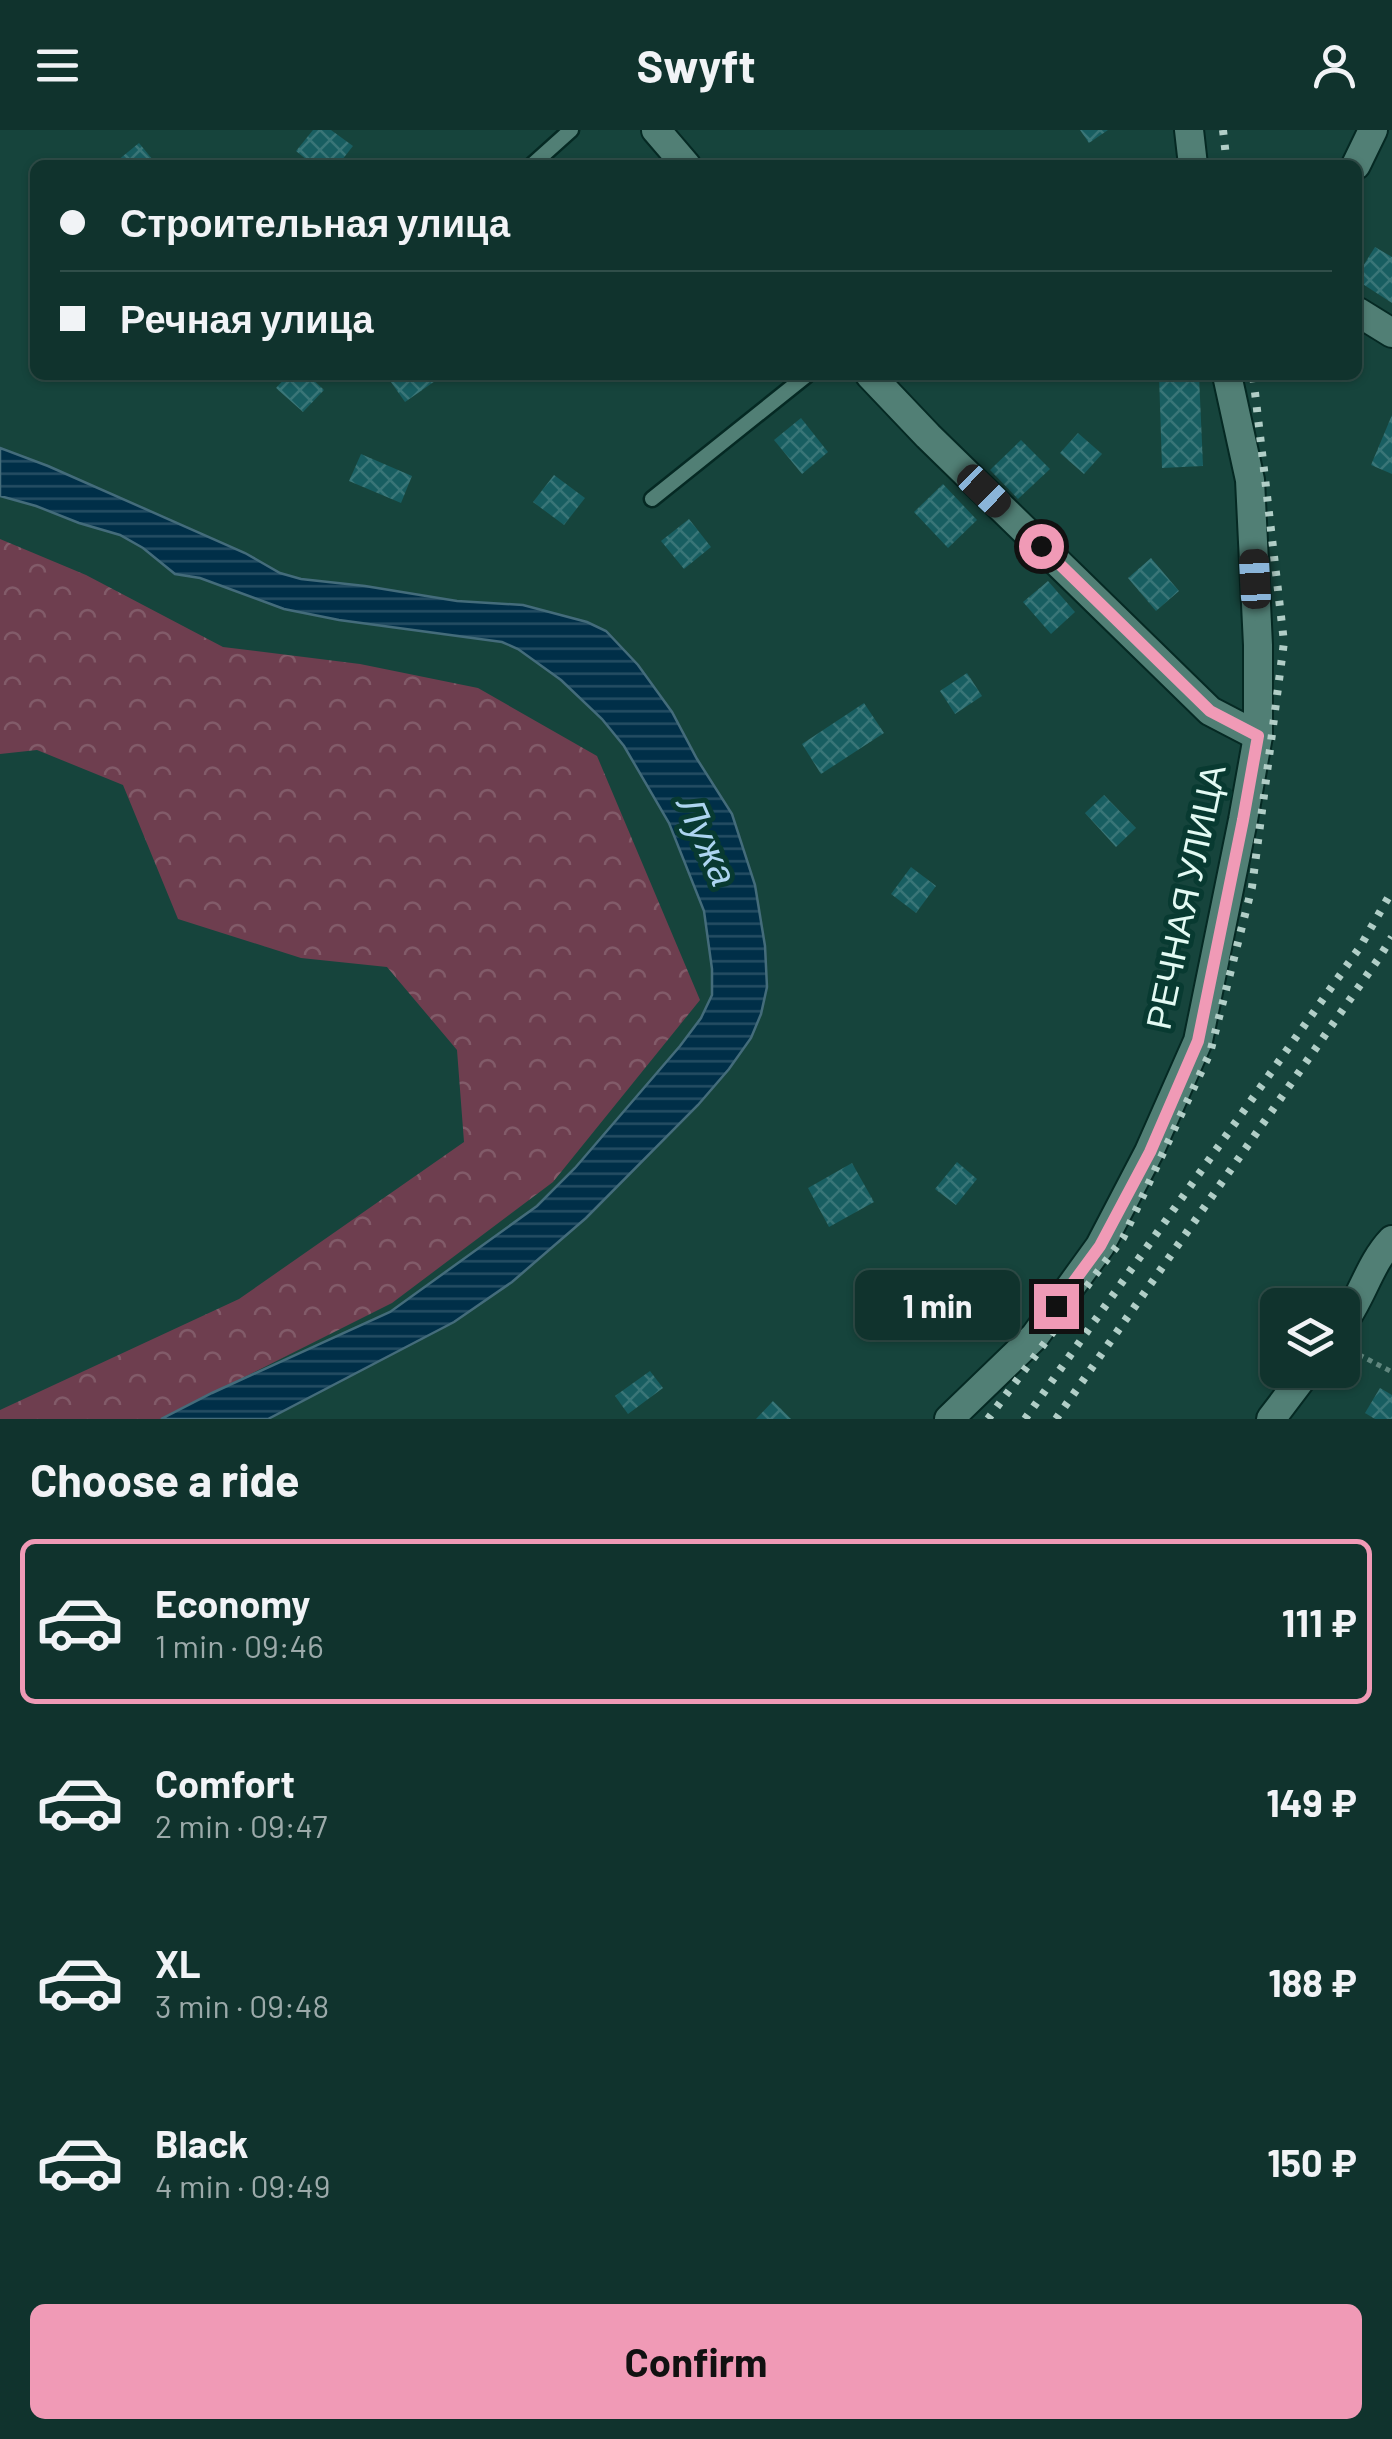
<!DOCTYPE html>
<html lang="en">
<head>
<meta charset="utf-8">
<style>
  :root { --surface:#10332d; --page:#1e3f39; --text:#f1f3f6; --muted:#9caaaa; --line:#304e49; --accent:#f09ab6 }
  body { margin:0; font-family:Barlow,sans-serif; background:var(--page); color:var(--text); height:100vh; display:flex; flex-direction:column; font-size:38px; white-space:nowrap }
  * { box-sizing:border-box; margin:0 }
  p { font-size:32px; color:var(--muted) }
  .icon { flex:none; width:55px; height:55px; fill:none; stroke:currentColor; stroke-width:2; stroke-linecap:round; stroke-linejoin:round }
  .map { position:relative; height:1289px; overflow:hidden }
  .sheet { display:flex; flex-direction:column; background:var(--surface); flex:1 }
  .sheet>* { flex:none }
  .hud { position:absolute; left:30px; top:30px; width:1332px; height:220px; border-radius:15px; box-shadow:0 2px 8px #0004,0 0 0 2px var(--line); display:grid; align-content:center; height:220px; padding:0 30px; background:var(--surface) }
  .controls { position:absolute; left:1260px; top:1158px; display:grid; gap:20px }
  .controls a { display:grid; place-items:center; width:100px; height:100px; border-radius:15px; background:var(--surface); box-shadow:0 2px 8px #0004,0 0 0 2px var(--line); font-size:50px }
  .end { position:absolute; width:45px; height:45px; margin:-22px; border:12px solid #f09ab6; background:#111; box-shadow:0 0 0 5px #111 }
  .from { border-radius:50% }
  .bubble { position:absolute; height:70px; border-radius:15px; background:var(--surface); box-shadow:0 2px 8px #0004,0 0 0 2px var(--line); font-size:32px; font-weight:700; line-height:70px; text-align:center }
  .car { position:absolute; width:30px; height:60px; margin:-30px -15px; border-radius:12px; box-shadow:0 0 8px 2px #0007; background:linear-gradient(#222 24%,#8ab4d8 0 40%,#222 0 76%,#8ab4d8 0 86%,#222 0) }
  .hud b { display:flex; align-items:center; gap:35px; height:95px; font-size:38px }
  .hud b+b { border-top:2px solid var(--line) }
  .hud i { width:25px; height:25px; background:var(--text) }
  ul { padding:0; list-style:none }
  li { display:flex; align-items:center; gap:30px; height:165px; margin:0 20px 15px; padding:0 10px; border:5px solid transparent; border-radius:15px }
  li div { flex:1 }
  li b { display:block; font-size:38px }
  li em { font-style:normal; font-weight:700 }
  li.selected { border-color:var(--accent) }
  li>.icon { width:90px; height:90px; stroke-width:1.5 }
  h2 { padding:0 30px; font-size:45px; line-height:120px }
  .cta { display:flex; gap:20px; margin-top:auto; padding:20px 30px }
  .cta a { flex:1; height:115px; border-radius:15px; background:var(--accent); color:#111; font-size:40px; font-weight:700; line-height:115px; text-align:center }
  header { display:flex; justify-content:space-between; align-items:center; height:130px; padding:0 30px; background:var(--surface); font-size:45px; font-weight:700 }
  .map>svg:first-child { display:block }
  .forest { fill:url(#forest-crowns) }
  .water { fill:url(#water-rules); stroke:#446c7b; stroke-width:2.5 }
  .building { fill:url(#building-cross-hatch) }
  .lines { fill:none; stroke-linecap:round; stroke-linejoin:round }
  .lane-casing { stroke:#052923; stroke-width:19 }
  .street-casing { stroke:#052923; stroke-width:32 }
  .path { stroke:#60867e; stroke-width:5; stroke-dasharray:5 5; stroke-linecap:butt }
  .lane { stroke:#517f75; stroke-width:14 }
  .street { stroke:#517f75; stroke-width:28 }
  .rail { stroke:#b1cec7; stroke-width:8; stroke-dasharray:5 10; stroke-linecap:butt }
  .route { stroke:#f09ab6; stroke-width:12 }
  .labels { text-anchor:middle; stroke-width:10; stroke-linejoin:round; paint-order:stroke }
  .street-label { font-size:35px; fill:#e2faf3; stroke:#083a31 }
  .water-label { font-size:38px; font-style:italic; fill:#add4f0; stroke:#083a31 }
</style>
</head>
<body>
<header><svg class="icon" aria-label="menu" viewBox="0 0 24 24"><path d="M4 6h16M4 12h16M4 18h16"/></svg>Swyft<svg class="icon" aria-label="person" viewBox="0 0 24 24"><circle cx="12" cy="8" r="4"/><path d="M4 21q1-7 8-7t8 7"/></svg></header>
<div class="map">
<svg width="1392" height="1289" viewBox="0 0 1392 1289">
  <defs>
    <pattern id="forest-crowns" width="20" height="18" patternUnits="userSpaceOnUse" patternTransform="scale(2.5)"><rect width="20" height="18" fill="#6e3e4f"/><path d="M2 6a3 3 0 1 1 6 0M12 15a3 3 0 1 1 6 0" fill="none" stroke="#825b69"/></pattern>
    <pattern id="water-rules" width="6" height="5" patternUnits="userSpaceOnUse" patternTransform="scale(2.5)"><rect width="6" height="5" fill="#002f48"/><path d="M0 2.5h6" fill="none" stroke="#254e63"/></pattern>
    <pattern id="building-cross-hatch" width="8" height="8" patternUnits="userSpaceOnUse" patternTransform="scale(2.5)"><rect width="8" height="8" fill="#185e61"/><path d="M0 0l8 8M0 8l8-8" fill="none" stroke="#397678"/></pattern>
  </defs>
  <rect width="100%" height="100%" fill="#16443c"/>
  <path class="forest" d="M 0,409 L 86,445 L 223,517 L 360,534 L 478,558 L 597,626 L 700,870 L 553,1052 L 392,1173 L 161,1289 L 0,1289 L 0,1280 L 239,1169 L 464,1012 L 457,920 L 387,837 L 301,828 L 178,789 L 123,655 L 37,620 L 0,624 Z"/>
  <path class="water" d="M 0,318 L 48,336 L 245,423 L 280,443 L 301,449 L 365,456 L 457,471 L 523,475 L 587,492 L 606,501 L 638,535 L 672,582 L 697,629 L 732,684 L 755,755 L 765,816 L 767,857 L 761,884 L 751,908 L 729,939 L 698,975 L 586,1088 L 512,1152 L 454,1192 L 268,1289 L 161,1289 L 212,1263 L 390,1182 L 537,1076 L 575,1038 L 680,916 L 701,888 L 712,865 L 712,839 L 704,781 L 669,693 L 624,616 L 602,589 L 561,550 L 518,519 L 502,512 L 339,490 L 284,479 L 200,448 L 175,444 L 143,418 L 120,405 L 79,393 L 36,376 L 0,366 Z"/>
  <g class="building">
    <path d="M 313,0 L 331,0 L 353,16 L 338,35 L 313,35 L 296,21 Z"/>
    <path d="M 1080,0 L 1108,0 L 1089,13 Z"/>
    <path d="M 139,13 L 157,35 L 112,35 Z"/>
    <path d="M 1375,117 L 1392,127 L 1392,173 L 1358,151 L 1358,144 Z"/>
    <path d="M 288,245 L 308,245 L 324,260 L 303,282 L 276,258 Z"/>
    <path d="M 386,245 L 435,245 L 438,249 L 405,272 Z"/>
    <path d="M 1159,245 L 1199,245 L 1203,336 L 1162,338 Z"/>
    <path d="M 1392,285 L 1392,344 L 1371,335 Z"/>
    <path d="M 801,288 L 828,322 L 802,344 L 774,310 Z"/>
    <path d="M 1078,303 L 1102,324 L 1084,344 L 1060,323 Z"/>
    <path d="M 1021,310 L 1050,339 L 1018,369 L 990,340 Z"/>
    <path d="M 361,324 L 412,346 L 401,373 L 349,351 Z"/>
    <path d="M 554,345 L 585,368 L 564,395 L 533,372 Z"/>
    <path d="M 943,354 L 977,390 L 948,418 L 914,382 Z"/>
    <path d="M 689,389 L 711,417 L 684,439 L 661,411 Z"/>
    <path d="M 1151,428 L 1179,461 L 1156,481 L 1128,448 Z"/>
    <path d="M 1048,451 L 1075,482 L 1051,504 L 1023,472 Z"/>
    <path d="M 967,543 L 982,566 L 955,584 L 940,561 Z"/>
    <path d="M 864,573 L 884,603 L 821,644 L 802,614 Z"/>
    <path d="M 1104,665 L 1136,698 L 1116,717 L 1085,683 Z"/>
    <path d="M 911,737 L 936,756 L 916,783 L 891,764 Z"/>
    <path d="M 957,1032 L 977,1049 L 956,1075 L 935,1059 Z"/>
    <path d="M 852,1033 L 874,1072 L 829,1097 L 808,1058 Z"/>
    <path d="M 650,1241 L 663,1258 L 628,1284 L 615,1266 Z"/>
    <path d="M 1380,1258 L 1392,1265 L 1392,1289 L 1375,1289 L 1365,1283 Z"/>
    <path d="M 773,1271 L 791,1289 L 756,1289 Z"/>
  </g>
  <g class="lines">
    <g class="lane-casing">
      <g id="lane">
        <path d="M 532,35 L 571,0"/>
        <path d="M 652,369 L 807,245"/>
      </g>
    </g>
    <g class="street-casing">
      <g id="street">
        <path d="M 656,0 L 686,35"/>
        <path d="M 1189,0 L 1193,35"/>
        <path d="M 1356,35 L 1373,0"/>
        <path d="M 1358,182 L 1392,203"/>
        <path d="M 870,245 L 928,306 L 1210,581 L 1258,606"/>
        <path d="M 1342,1194 C 1362,1168 1369,1134 1392,1110"/>
        <path d="M 949,1289 L 1035,1206 L 1100,1116 L 1149,1022 L 1198,911 L 1243,690 L 1258,606 L 1258,515 L 1250,350 L 1227,245"/>
        <path d="M 1271,1289 L 1308,1240"/>
      </g>
    </g>
    <path class="path" d="M 1350,1220 L 1392,1242"/>
    <use href="#lane" class="lane"/>
    <use href="#street" class="street"/>
    <g class="rail">
      <path d="M 1223,0 L 1227,35"/>
      <path d="M 988,1289 L 1123,1108 L 1210,923 L 1252,757 L 1284,512 L 1253,245"/>
      <path d="M 1025,1289 L 1360,817 L 1392,761"/>
      <path d="M 1056,1289 L 1379,828 L 1392,807"/>
    </g>
  </g>
  <g class="lines">
    <path class="route" d="M 1041,416 L 1210,581 L 1258,606 L 1243,690 L 1198,911 L 1150,1022 L 1100,1116 L 1056,1176"/>
  </g>
  <g class="labels">
    <g class="street-label">
      <text transform="translate(1186 767) rotate(-78)" y="12">РЕЧНАЯ УЛИЦА</text>
    </g>
    <g class="water-label">
      <text transform="translate(707 711) rotate(66)" y="13">Лужа</text>
    </g>
  </g>
</svg>
<div class="controls">
<a><svg class="icon" aria-label="layers" viewBox="0 0 24 24"><path d="M12 4l9 5-9 5-9-5zM3 14l9 5 9-5"/></svg></a>
</div>
<i class="end from" style="left:1041px;top:416px"></i>
<i class="end" style="left:1056px;top:1176px"></i>
<div class="bubble" style="left:855px;top:1140px;width:165px">1 min</div>
<i class="car" style="left:984px;top:361px;rotate:134deg"></i>
<i class="car" style="left:1255px;top:449px;rotate:357deg"></i>
<div class="hud">
<b><i class="from"></i>Строительная улица</b>
<b><i></i>Речная улица</b>
</div>
</div>
<section class="sheet">
<h2>Choose a ride</h2>
<ul>
<li class="selected"><svg class="icon" aria-label="car" viewBox="0 0 24 24"><path d="M5 17H2v-5l4-1 3-4h7l3 4 3 1v5h-3M9 17h6M6 11h13"/><circle cx="7" cy="17" r="2"/><circle cx="17" cy="17" r="2"/></svg><div><b>Economy</b><p>1 min · 09:46</p></div><em>111 ₽</em></li>
<li><svg class="icon" aria-label="car" viewBox="0 0 24 24"><path d="M5 17H2v-5l4-1 3-4h7l3 4 3 1v5h-3M9 17h6M6 11h13"/><circle cx="7" cy="17" r="2"/><circle cx="17" cy="17" r="2"/></svg><div><b>Comfort</b><p>2 min · 09:47</p></div><em>149 ₽</em></li>
<li><svg class="icon" aria-label="car" viewBox="0 0 24 24"><path d="M5 17H2v-5l4-1 3-4h7l3 4 3 1v5h-3M9 17h6M6 11h13"/><circle cx="7" cy="17" r="2"/><circle cx="17" cy="17" r="2"/></svg><div><b>XL</b><p>3 min · 09:48</p></div><em>188 ₽</em></li>
<li><svg class="icon" aria-label="car" viewBox="0 0 24 24"><path d="M5 17H2v-5l4-1 3-4h7l3 4 3 1v5h-3M9 17h6M6 11h13"/><circle cx="7" cy="17" r="2"/><circle cx="17" cy="17" r="2"/></svg><div><b>Black</b><p>4 min · 09:49</p></div><em>150 ₽</em></li>
</ul>
<div class="cta"><a>Confirm</a></div>
</section>
</body>
</html>
